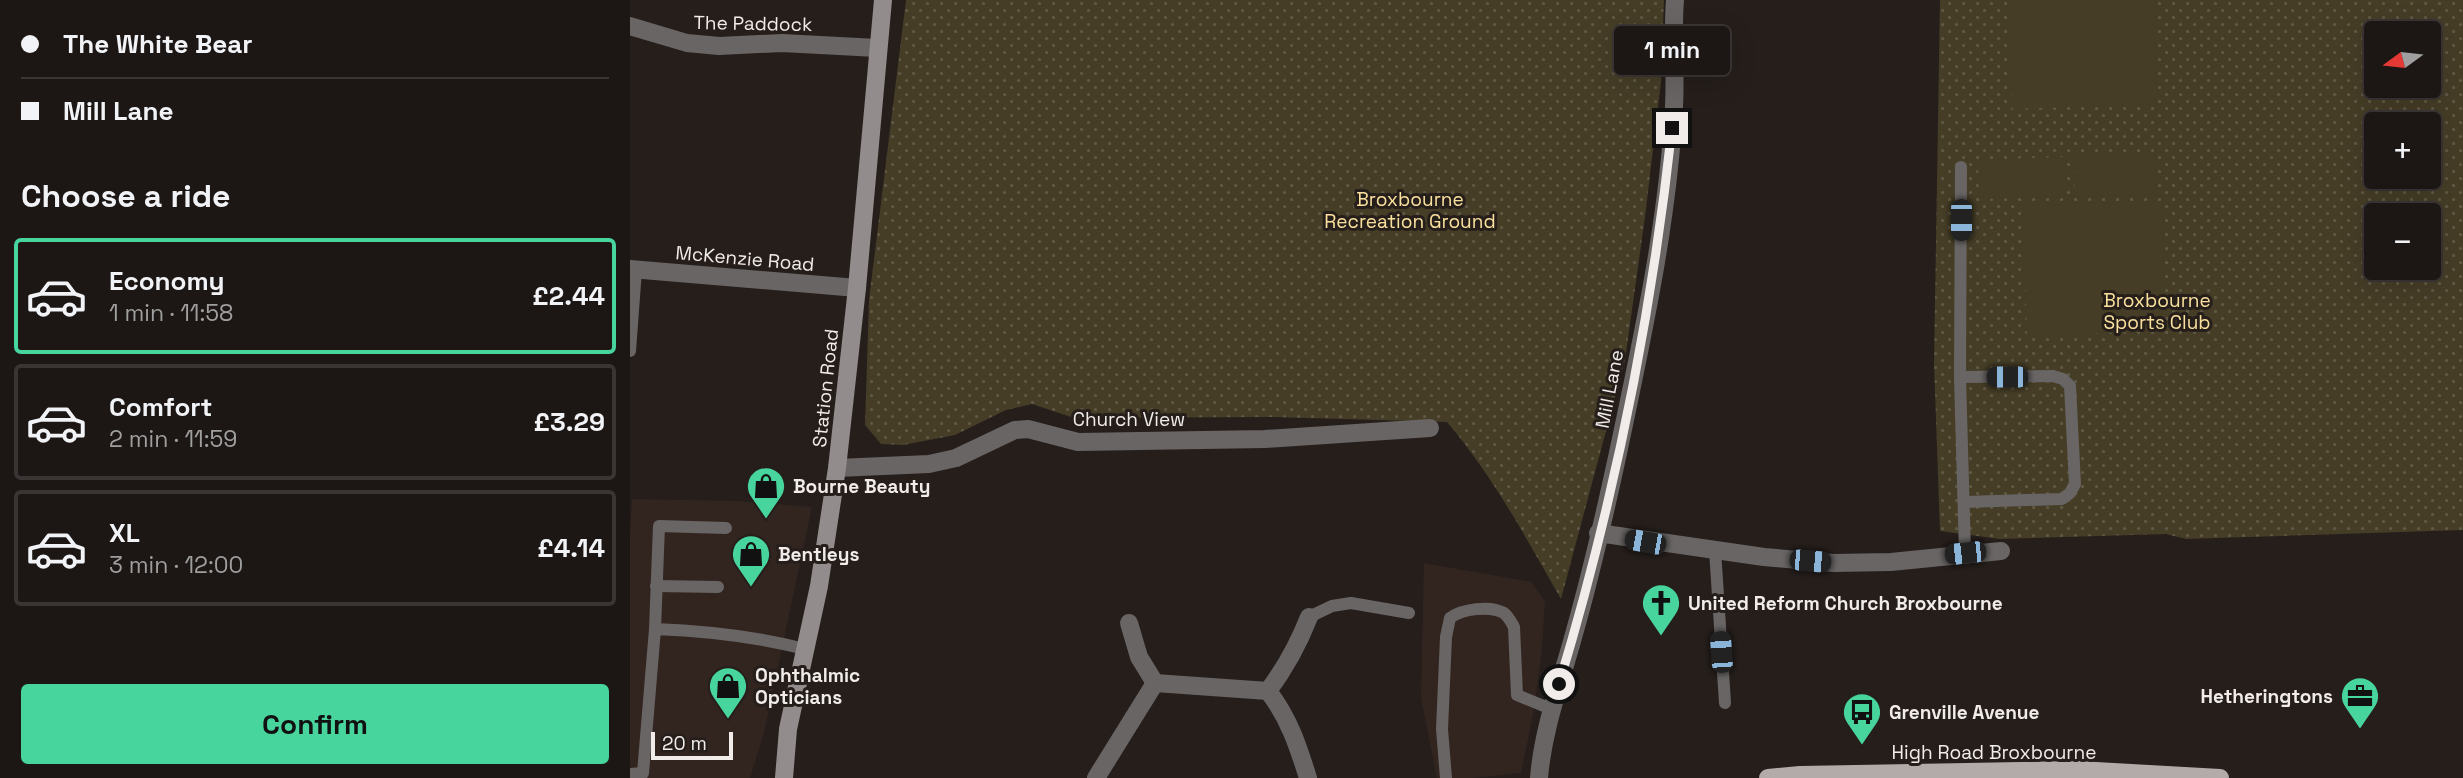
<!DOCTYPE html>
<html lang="en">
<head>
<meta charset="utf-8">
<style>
  :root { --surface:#1c1614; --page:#251f1d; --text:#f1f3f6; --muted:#a09fa0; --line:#3a3534; --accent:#47d49d }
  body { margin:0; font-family:"Space Grotesk",sans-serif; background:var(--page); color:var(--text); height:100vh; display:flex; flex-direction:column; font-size:26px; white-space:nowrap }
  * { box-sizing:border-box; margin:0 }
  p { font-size:23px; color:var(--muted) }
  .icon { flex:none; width:38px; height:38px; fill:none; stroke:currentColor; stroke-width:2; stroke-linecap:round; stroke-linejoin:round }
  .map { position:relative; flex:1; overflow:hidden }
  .panel { display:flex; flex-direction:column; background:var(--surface); width:630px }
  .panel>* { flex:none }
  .guide { display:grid; align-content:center; height:154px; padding:0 21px; background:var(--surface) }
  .needle { width:46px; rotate:255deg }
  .tools { position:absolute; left:1734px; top:21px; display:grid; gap:14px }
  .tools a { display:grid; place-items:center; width:77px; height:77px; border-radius:7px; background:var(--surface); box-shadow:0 7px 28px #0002,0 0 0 2px var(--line); font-size:35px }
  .scale { position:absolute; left:21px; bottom:18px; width:82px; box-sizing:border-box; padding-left:7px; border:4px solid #f1ecea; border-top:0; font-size:19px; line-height:24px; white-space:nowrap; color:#f1ecea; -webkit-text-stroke:5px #251e1b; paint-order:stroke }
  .end { position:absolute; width:32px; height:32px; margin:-16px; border:9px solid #f1ecea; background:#111; box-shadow:0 0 0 4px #111 }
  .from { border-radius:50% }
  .bubble { position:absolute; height:49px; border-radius:7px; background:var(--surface); box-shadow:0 7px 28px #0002,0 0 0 2px var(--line); font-size:23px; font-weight:700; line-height:49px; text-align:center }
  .car { position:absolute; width:21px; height:42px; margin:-21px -10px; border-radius:9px; box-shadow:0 0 5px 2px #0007; background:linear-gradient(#222 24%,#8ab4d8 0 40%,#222 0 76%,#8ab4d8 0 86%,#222 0) }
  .guide b { display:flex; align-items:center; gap:24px; height:66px; font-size:26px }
  .guide b+b { border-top:2px solid var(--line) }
  .guide i { width:18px; height:18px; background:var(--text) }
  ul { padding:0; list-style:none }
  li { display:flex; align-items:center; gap:21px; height:116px; margin:0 14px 10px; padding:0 7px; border:4px solid var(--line); border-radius:7px }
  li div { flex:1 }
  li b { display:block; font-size:26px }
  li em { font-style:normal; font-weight:700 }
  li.current { border-color:var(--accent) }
  li>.icon { width:63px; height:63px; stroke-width:1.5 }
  h2 { padding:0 21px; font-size:32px; line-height:84px }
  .primary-button { display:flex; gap:14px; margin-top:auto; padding:14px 21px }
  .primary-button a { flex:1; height:80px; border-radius:7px; background:var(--accent); color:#111; font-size:28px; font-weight:700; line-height:80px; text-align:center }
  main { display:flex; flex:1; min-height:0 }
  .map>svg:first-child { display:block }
  .built { fill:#322520 }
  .park { fill:url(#park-dots); fill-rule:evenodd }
  .pitch { fill:#453d26 }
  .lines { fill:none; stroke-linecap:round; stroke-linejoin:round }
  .service { stroke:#696565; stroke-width:12 }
  .minor { stroke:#696565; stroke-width:18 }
  .secondary { stroke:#938c8c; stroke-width:18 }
  .primary { stroke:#b3aaaa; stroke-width:18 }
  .route { stroke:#f1ecea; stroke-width:9 }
  .labels { text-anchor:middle; stroke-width:6; stroke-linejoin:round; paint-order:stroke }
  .street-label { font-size:19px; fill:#f1ecea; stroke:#251e1b }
  .park-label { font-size:19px; fill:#f9e09c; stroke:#251e1b }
  .poi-label { font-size:19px; font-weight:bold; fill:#f1ecea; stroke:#251e1b; text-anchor:start }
</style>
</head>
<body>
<main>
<section class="panel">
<div class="guide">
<b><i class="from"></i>The White Bear</b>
<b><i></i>Mill Lane</b>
</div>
<h2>Choose a ride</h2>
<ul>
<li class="current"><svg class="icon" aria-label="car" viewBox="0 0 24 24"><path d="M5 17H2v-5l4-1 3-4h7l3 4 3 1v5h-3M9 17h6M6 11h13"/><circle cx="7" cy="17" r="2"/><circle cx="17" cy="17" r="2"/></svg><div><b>Economy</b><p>1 min · 11:58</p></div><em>£2.44</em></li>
<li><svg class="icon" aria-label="car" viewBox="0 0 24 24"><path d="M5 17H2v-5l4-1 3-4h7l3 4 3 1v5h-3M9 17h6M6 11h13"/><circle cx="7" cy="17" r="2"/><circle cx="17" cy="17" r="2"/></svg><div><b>Comfort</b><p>2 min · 11:59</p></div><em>£3.29</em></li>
<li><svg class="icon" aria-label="car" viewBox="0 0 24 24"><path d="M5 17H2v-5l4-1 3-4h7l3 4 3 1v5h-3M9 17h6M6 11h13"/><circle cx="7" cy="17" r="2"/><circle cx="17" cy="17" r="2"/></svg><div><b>XL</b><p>3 min · 12:00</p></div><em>£4.14</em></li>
</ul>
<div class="primary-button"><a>Confirm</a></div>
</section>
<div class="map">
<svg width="1833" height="778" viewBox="0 0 1833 778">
  <defs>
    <pattern id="park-dots" width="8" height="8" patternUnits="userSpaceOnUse" patternTransform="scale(1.75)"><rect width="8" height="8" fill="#453d26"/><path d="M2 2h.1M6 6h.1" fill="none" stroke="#605946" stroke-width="1.8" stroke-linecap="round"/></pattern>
  </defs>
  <rect width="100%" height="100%" fill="#251e1b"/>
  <g class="built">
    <path d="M 2,499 L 107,501 L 182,507 L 134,733 L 120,778 L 0,778 L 0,531 Z"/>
    <path d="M 794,563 L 901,582 L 915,601 L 912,650 L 904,710 L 891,773 L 842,778 L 807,778 L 791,698 Z"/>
  </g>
  <g class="park">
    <path d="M 276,0 L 1034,0 L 1031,82 L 1015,217 L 995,360 L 931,599 C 896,538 863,476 817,422 L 643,417 L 444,418 L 402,404 L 376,410 L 325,435 L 273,445 L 251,444 L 235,425 L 239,300 Z"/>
    <path d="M 1310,0 L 1833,0 L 1833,530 L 1556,539 L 1536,534 L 1370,539 L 1310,531 L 1304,363 ZM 1746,33 L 1799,33 L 1799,86 L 1746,86 ZM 1746,124 L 1799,124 L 1799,177 L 1746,177 ZM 1746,215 L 1799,215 L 1799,268 L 1746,268 Z"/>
  </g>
  <g class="pitch">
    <path d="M 1379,0 L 1524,0 L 1527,104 L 1382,109 Z"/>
    <path d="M 1526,153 L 1527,194 L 1445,197 L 1444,156 Z"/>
    <path d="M 1433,157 L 1434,197 L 1349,199 L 1348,160 Z"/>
    <path d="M 1532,201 L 1536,331 L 1397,336 L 1393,205 Z"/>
  </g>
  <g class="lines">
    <g class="service">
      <path d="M 1331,167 L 1330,377 L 1335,553"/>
      <path d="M 0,351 L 6,270"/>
      <path d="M 1330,377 L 1423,376 L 1433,379 L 1440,386 L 1445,484 L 1440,493 L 1432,499 L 1335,502"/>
      <path d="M 1085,550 L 1095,703"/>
      <path d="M 26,586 L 88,587"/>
      <path d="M 679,617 L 702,606 L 721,603 L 779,613"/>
      <path d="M 25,629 L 29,526 L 96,528"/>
      <path d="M 0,774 L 13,773 L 25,629 C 78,631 124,636 175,649"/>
      <path d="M 816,778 L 812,729 L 816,637 L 820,618 C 832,609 860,605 874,613 C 879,617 881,622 884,627 L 887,695 L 921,709"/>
    </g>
    <g class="minor">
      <path d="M 0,26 L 57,43 L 89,46 L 152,43 L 247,48"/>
      <path d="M 0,269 L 227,288"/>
      <path d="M 207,468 L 299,464 L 326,458 L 385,430 L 398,429 L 448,442 L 635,439 L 800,428"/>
      <path d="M 968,533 L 1134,557 L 1203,563 L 1261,562 L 1371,551"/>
      <path d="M 499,623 L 509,657 L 525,683"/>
      <path d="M 525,683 L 638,691 C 659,718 668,746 678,778"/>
      <path d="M 638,691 C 656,667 668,645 679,617"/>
      <path d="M 466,778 L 525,683"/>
      <path d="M 909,778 C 913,728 931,682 944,634 C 961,574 975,513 988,453 C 1012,339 1038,223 1044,106 C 1046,71 1042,35 1045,0"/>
    </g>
    <path class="secondary" d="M 154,778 L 158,729 L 189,586 L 207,468 L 227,288 L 253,0"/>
    <path class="primary" d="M 1138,778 L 1170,775 L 1448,770 L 1590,778"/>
  </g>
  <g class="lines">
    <path class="route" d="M 929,684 C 983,505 1022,313 1042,128"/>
  </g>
  <defs>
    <g id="shop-pin" transform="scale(2.0125)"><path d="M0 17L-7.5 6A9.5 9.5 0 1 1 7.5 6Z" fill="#47d49d" stroke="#251e1b"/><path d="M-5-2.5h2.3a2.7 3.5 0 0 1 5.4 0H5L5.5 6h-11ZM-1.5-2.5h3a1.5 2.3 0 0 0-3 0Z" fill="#111"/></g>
    <g id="church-pin" transform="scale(2.0125)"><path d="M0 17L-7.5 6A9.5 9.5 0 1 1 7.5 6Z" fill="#47d49d" stroke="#251e1b"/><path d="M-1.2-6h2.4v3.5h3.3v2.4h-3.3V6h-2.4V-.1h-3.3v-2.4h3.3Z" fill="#111"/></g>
    <g id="office-pin" transform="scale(2.0125)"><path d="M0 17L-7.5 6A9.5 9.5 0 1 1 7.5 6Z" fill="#47d49d" stroke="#251e1b"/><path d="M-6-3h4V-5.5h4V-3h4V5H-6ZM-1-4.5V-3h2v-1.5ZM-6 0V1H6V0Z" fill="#111"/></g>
    <g id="bus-pin" transform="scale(2.0125)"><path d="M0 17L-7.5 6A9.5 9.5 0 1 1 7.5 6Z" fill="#47d49d" stroke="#251e1b"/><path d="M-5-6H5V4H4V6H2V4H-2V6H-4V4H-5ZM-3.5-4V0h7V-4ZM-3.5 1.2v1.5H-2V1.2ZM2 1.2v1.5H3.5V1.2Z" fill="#111"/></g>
  </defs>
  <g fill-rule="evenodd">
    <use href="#shop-pin" x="136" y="486"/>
    <use href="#shop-pin" x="121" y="554"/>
    <use href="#church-pin" x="1031" y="603"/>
    <use href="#shop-pin" x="98" y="686"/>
    <use href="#office-pin" x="1730" y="696"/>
    <use href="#bus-pin" x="1232" y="712"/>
  </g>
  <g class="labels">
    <g class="street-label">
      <text transform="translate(123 23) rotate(1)" y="7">The Paddock</text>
      <text transform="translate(115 258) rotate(5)" y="7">McKenzie Road</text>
      <text transform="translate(195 388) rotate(-84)" y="7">Station Road</text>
      <text transform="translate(979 389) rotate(-79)" y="7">Mill Lane</text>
      <text x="499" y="426">Church View</text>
      <text x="1364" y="759">High Road Broxbourne</text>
    </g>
    <g class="park-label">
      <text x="780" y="206">Broxbourne<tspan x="780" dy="22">Recreation Ground</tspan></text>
      <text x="1527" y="307">Broxbourne<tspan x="1527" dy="22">Sports Club</tspan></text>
    </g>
    <g class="poi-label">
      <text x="163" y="493">Bourne Beauty</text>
      <text x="148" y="561">Bentleys</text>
      <text x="1058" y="610">United Reform Church Broxbourne</text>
      <text x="125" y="682">Ophthalmic<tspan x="125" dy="22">Opticians</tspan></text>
      <text x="1703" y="703" text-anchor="end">Hetheringtons</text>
      <text x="1259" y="719">Grenville Avenue</text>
    </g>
  </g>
</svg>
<div class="tools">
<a><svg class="needle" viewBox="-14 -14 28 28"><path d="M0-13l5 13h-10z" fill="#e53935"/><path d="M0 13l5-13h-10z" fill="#a09fa0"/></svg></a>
<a>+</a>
<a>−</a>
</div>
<div class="scale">20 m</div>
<i class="end from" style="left:929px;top:684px"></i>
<i class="end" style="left:1042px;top:128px"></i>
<div class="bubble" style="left:984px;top:26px;width:116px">1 min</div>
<i class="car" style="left:1331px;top:220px;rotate:180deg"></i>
<i class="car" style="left:1377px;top:377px;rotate:270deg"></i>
<i class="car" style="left:1015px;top:542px;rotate:280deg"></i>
<i class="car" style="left:1335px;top:553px;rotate:264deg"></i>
<i class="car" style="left:1180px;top:561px;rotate:95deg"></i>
<i class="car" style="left:1091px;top:652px;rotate:356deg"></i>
</div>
</main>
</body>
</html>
